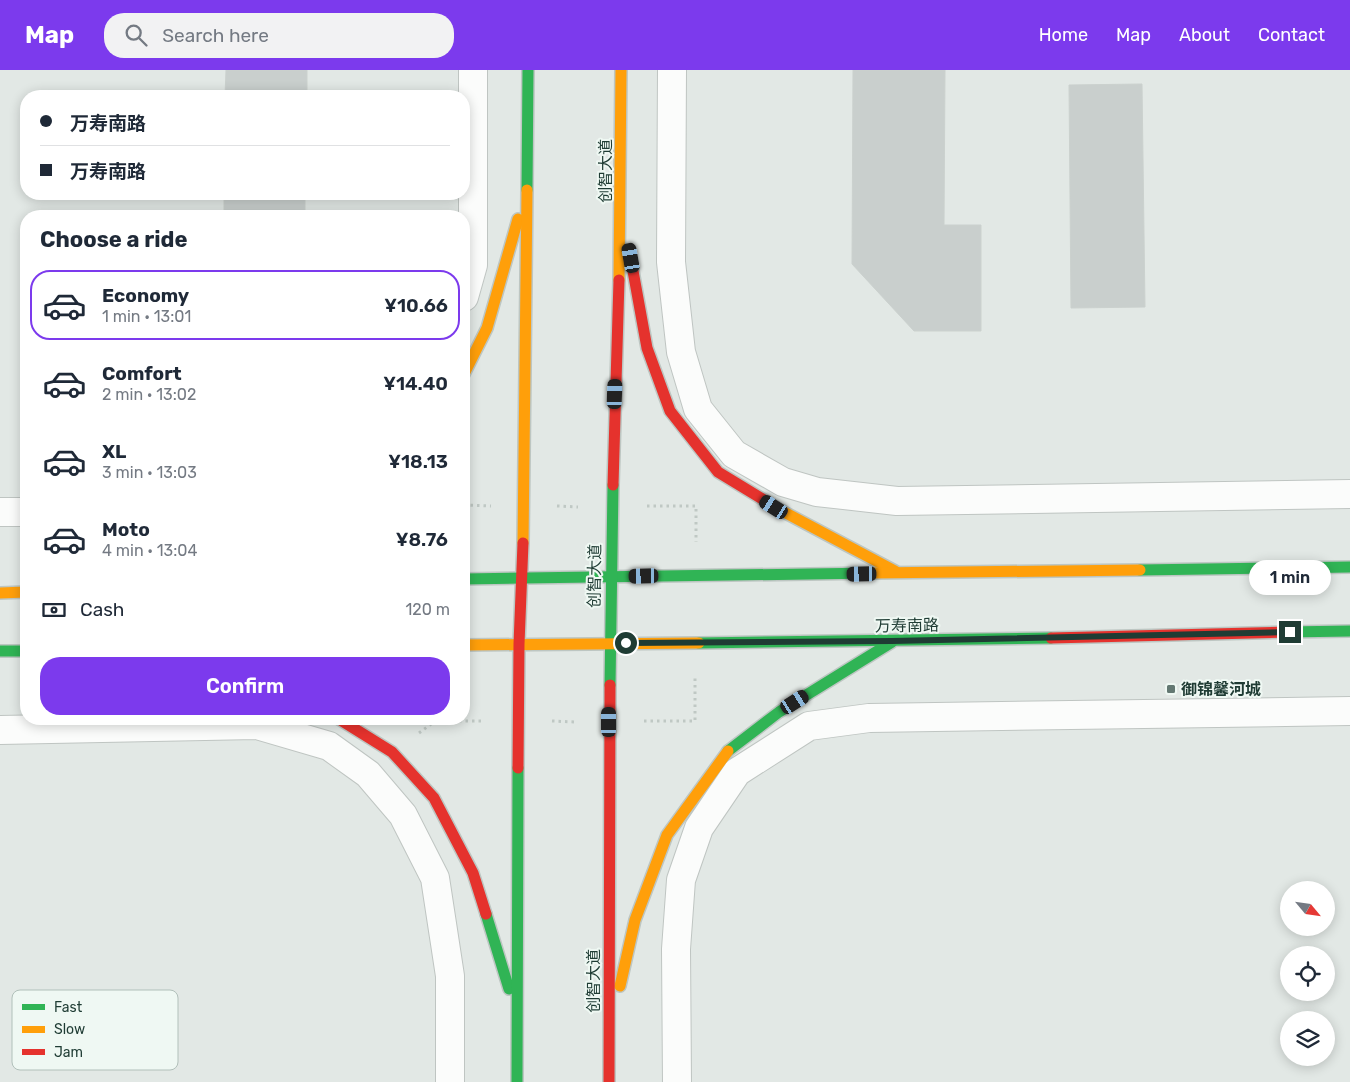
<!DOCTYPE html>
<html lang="en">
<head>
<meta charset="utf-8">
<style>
  :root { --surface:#fff; --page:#f2f2f3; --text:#1f2937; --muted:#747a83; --line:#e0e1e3; --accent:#7c3aed }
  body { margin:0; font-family:Rubik,"Noto Sans SC",sans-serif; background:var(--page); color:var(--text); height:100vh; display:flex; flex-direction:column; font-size:19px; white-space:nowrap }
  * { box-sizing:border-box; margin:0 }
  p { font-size:16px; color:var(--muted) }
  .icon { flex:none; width:28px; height:28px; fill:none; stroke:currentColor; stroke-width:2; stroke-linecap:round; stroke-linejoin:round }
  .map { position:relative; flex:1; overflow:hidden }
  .side { position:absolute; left:20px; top:140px; width:450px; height:515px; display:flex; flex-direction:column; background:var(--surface); border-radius:20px; box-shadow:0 2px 12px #0003 }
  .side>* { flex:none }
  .guide { position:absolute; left:20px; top:20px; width:450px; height:110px; border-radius:20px; box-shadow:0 2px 12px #0003; display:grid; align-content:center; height:110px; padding:0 20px; background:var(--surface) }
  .needle { width:32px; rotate:119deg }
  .controls { position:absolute; left:1280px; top:811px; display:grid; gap:10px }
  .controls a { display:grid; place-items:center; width:55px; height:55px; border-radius:50%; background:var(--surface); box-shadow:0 2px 12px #0003; font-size:25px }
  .end { position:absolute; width:22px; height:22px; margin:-11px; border:6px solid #1f3c34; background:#fff; box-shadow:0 0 0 2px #fff }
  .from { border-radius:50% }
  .bubble { position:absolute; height:35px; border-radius:18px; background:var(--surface); box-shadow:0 2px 12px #0003; font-size:16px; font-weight:600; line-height:35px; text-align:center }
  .car { position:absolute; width:15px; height:30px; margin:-15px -8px; border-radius:6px; box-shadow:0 0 4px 1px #0007; background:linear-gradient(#222 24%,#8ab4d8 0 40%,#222 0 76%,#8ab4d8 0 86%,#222 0) }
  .guide b { display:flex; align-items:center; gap:18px; height:48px; font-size:19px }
  .guide b+b { border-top:1px solid var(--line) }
  .guide i { width:12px; height:12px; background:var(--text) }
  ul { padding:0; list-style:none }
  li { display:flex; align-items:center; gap:15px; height:70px; margin:0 10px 8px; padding:0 10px; border:2px solid transparent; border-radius:20px }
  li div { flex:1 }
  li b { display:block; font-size:19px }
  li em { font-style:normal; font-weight:600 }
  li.active { border-color:var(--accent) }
  li>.icon { width:45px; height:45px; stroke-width:1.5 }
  h2 { padding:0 20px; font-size:22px; line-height:60px }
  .pay { display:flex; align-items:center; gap:12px; height:55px; padding:0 20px; font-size:19px }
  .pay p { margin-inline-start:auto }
  .button { display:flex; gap:10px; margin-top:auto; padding:10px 20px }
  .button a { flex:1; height:58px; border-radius:20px; background:var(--accent); color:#fff; font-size:20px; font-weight:600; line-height:58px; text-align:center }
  header { display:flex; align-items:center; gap:30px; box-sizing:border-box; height:70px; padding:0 25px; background:var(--accent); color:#fff }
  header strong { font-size:24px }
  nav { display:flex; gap:28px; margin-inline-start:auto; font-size:18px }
  .search { width:350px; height:45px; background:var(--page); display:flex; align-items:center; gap:12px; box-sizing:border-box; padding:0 18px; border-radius:20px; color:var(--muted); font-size:19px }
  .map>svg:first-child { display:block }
  .building { fill:#c9cfcd; stroke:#cbd1ce }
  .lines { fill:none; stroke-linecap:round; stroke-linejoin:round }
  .street-casing { stroke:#bfc5c2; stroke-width:30 }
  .fast-casing { stroke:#bdc6c2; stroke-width:14 }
  .slow-casing { stroke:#bdc6c2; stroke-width:14 }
  .jam-casing { stroke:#bdc6c2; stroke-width:14 }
  .path { stroke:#bfc8c4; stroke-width:3; stroke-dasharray:2.5 4; stroke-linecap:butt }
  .street { stroke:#fbfcfb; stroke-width:28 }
  .fast { stroke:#30b455; stroke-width:11 }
  .slow { stroke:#ff9f0a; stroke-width:11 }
  .jam { stroke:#e5322d; stroke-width:11 }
  .route { stroke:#1f3c34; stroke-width:6 }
  .poi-dot { fill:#637872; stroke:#eff8f3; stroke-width:2 }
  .labels { text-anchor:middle; stroke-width:4; stroke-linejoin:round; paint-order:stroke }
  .street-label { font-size:16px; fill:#1f3c34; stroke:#eff8f3 }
  .poi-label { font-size:16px; font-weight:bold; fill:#1f3c34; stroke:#eff8f3; text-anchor:start }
  .key { fill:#eff8f3; stroke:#b1c0ba; stroke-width:1 }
  .key-label { font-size:14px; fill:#1f3c34 }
</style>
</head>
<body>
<header>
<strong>Map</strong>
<div class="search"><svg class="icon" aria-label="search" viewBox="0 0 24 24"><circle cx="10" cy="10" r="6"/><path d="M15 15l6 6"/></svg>Search here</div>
<nav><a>Home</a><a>Map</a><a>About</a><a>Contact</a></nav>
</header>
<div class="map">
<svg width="1350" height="1012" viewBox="0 0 1350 1012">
  <rect width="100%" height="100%" fill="#e2e8e5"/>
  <g class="building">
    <path d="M 226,0 L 307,0 L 307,26 L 225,26 Z"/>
    <path d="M 853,0 L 945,0 L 944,155 L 981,155 L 981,261 L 914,261 L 852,194 Z"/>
    <path d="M 1142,14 L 1145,237 L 1071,238 L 1069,15 Z"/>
    <rect x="224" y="124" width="81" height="18"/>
  </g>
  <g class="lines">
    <g class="street-casing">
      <g id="street">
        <path d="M 672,0 L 671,192 L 681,282 L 698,339 L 734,384 L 783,412 L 817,422 L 897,431 L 1350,424"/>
        <path d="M 464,227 L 473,195 L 473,0"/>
        <path d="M 0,442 L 26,442"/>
        <path d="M 0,660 L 257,655 L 329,676 L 368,704 L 403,745 L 435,808 L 450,906 L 450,1012"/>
        <path d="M 677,1012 L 676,879 L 681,810 L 699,758 L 737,702 L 809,656 L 869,648 L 1350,641"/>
      </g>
    </g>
    <g class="fast-casing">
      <g id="fast">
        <path d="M 527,120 L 528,0"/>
        <path d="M 1140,500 L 1350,497"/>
        <path d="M 464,509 L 873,503"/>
        <path d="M 1287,562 L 1350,561"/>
        <path d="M 699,573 L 1051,568"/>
        <path d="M 0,581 L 26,581"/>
        <path d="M 610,615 L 613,415"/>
        <path d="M 728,681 L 779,642 L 892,572"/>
        <path d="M 486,844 L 509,919"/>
        <path d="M 517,1012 L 518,698"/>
      </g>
    </g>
    <g class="slow-casing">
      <g id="slow">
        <path d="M 619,210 L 621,0"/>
        <path d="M 464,304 L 487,258 L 518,149"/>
        <path d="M 782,441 L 895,501"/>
        <path d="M 523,473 L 527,120"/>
        <path d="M 873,503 L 1140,500"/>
        <path d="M 0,523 L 26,522"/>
        <path d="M 464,575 L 699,573"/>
        <path d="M 620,916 L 635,850 L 667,765 L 728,681"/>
      </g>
    </g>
    <g class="jam-casing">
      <g id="jam">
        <path d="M 631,190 L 647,278 L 670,341 L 718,402 L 782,441"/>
        <path d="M 613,415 L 619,210"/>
        <path d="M 1051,568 L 1287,562"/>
        <path d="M 339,649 L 392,682 L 434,728 L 473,803 L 486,844"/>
        <path d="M 518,698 L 519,574 L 523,473"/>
        <path d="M 609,1012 L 610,615"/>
      </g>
    </g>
    <g class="path">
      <path d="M 464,435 L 491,436"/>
      <path d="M 557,436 L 578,437"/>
      <path d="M 647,436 L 696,436 L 696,472"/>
      <path d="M 435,649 L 435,651 L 485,651"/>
      <path d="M 552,651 L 575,652"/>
      <path d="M 644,651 L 695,651 L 695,606"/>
      <path d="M 419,663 L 435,651"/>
    </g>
    <use href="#street" class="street"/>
    <use href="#fast" class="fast"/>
    <use href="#slow" class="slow"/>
    <use href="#jam" class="jam"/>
  </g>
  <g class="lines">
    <path class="route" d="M 626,573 L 892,571 L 1290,562"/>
  </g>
  <rect class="poi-dot" x="1166" y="614" width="10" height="10" rx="2.5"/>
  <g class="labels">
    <g class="street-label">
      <text transform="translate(605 101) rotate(-90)" y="6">创智大道</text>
      <text transform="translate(594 506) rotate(-89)" y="6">创智大道</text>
      <text transform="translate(907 555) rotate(-1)" y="6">万寿南路</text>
      <text transform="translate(593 911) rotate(-90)" y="6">创智大道</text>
    </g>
    <g class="poi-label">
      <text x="1181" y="625">御锦馨河城</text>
    </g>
  </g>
  <rect x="12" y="920" width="166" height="80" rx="8" class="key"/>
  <rect x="22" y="934" width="23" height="6" fill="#30b455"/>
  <rect x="22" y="956" width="23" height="7" fill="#ff9f0a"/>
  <rect x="22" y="979" width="23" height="6" fill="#e5322d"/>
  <g class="key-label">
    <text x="54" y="942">Fast</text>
    <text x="54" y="964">Slow</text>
    <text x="54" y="987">Jam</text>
  </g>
</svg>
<div class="controls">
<a><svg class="needle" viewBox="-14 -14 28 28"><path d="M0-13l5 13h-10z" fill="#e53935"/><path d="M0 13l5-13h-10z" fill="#747a83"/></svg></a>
<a><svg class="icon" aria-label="locate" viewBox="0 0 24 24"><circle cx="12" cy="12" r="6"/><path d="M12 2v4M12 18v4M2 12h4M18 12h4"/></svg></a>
<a><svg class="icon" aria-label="layers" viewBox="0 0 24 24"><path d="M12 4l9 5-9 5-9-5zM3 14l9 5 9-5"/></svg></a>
</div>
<i class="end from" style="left:626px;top:573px"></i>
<i class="end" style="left:1290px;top:562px"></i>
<div class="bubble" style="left:1249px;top:490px;width:82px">1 min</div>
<i class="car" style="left:631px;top:188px;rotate:350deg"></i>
<i class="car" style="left:615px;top:324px;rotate:2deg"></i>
<i class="car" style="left:774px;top:437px;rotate:302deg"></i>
<i class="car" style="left:862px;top:504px;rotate:269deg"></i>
<i class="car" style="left:644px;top:506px;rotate:269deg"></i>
<i class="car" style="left:795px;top:632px;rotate:58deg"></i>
<i class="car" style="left:609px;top:652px;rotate:0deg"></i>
<div class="guide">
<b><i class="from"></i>万寿南路</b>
<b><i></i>万寿南路</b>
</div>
<section class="side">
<h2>Choose a ride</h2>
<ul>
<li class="active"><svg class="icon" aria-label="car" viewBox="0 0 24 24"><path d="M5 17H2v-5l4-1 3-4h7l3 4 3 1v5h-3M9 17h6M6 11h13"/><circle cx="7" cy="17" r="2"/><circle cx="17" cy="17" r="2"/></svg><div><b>Economy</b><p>1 min · 13:01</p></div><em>¥10.66</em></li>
<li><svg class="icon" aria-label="car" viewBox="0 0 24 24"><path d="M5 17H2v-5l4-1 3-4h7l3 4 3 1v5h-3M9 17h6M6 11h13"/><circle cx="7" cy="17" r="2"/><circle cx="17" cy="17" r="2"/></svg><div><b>Comfort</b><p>2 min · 13:02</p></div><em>¥14.40</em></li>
<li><svg class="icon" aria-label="car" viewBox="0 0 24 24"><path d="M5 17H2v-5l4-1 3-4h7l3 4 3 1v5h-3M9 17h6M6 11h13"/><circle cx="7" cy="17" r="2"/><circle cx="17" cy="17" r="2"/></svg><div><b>XL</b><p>3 min · 13:03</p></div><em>¥18.13</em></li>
<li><svg class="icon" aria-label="car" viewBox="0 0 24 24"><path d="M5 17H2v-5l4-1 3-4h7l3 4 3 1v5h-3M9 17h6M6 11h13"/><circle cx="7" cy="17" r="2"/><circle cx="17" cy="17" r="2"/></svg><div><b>Moto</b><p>4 min · 13:04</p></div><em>¥8.76</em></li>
</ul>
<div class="pay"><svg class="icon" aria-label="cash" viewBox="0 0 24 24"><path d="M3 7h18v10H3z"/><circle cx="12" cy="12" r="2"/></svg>Cash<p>120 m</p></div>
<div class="button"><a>Confirm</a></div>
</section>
</div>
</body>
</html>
